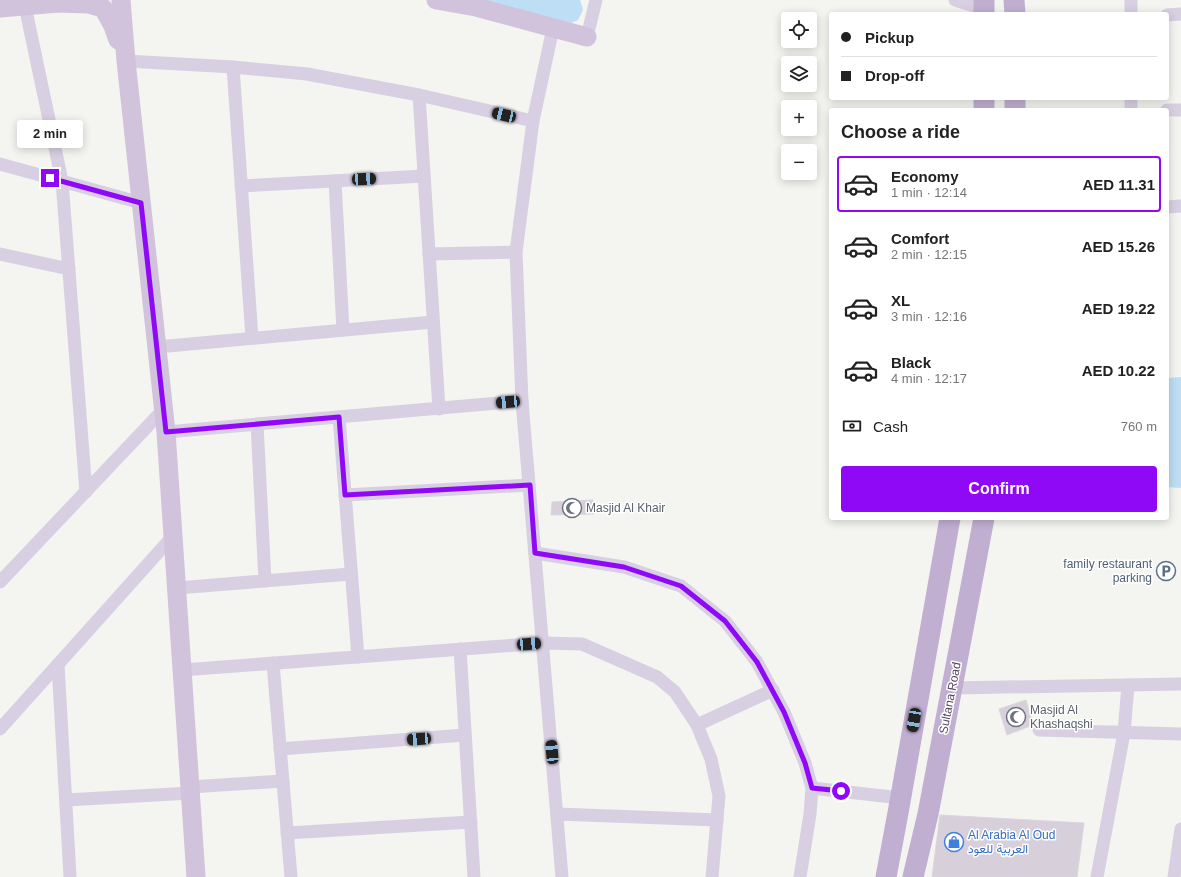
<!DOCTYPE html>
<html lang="en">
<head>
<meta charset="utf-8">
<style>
  :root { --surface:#fff; --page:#f2f2f2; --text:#222; --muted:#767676; --line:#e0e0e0; --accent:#9009f6 }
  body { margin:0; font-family:Helvetica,Vazirmatn,sans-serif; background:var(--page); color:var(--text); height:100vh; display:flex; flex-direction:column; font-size:15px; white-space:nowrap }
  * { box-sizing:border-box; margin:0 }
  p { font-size:13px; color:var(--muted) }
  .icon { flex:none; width:22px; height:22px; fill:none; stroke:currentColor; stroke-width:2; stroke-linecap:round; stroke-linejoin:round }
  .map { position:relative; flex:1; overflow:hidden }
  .panel { position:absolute; left:829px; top:108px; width:340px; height:412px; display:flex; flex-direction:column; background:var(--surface); border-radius:4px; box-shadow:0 2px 10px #0003 }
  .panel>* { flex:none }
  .guide { position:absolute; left:829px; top:12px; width:340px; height:88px; border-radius:4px; box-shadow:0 2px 10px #0003; display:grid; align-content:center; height:88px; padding:0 12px; background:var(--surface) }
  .tools { position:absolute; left:781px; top:12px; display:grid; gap:8px }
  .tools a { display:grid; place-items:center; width:36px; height:36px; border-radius:4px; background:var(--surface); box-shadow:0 2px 10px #0003; font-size:20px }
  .end { position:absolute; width:18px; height:18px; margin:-9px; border:5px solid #9009f6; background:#fff; box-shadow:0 0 0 2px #fff }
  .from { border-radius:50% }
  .bubble { position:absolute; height:28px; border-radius:4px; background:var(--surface); box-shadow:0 2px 10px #0003; font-size:13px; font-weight:600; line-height:28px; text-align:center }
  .car { position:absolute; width:12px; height:24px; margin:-12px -6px; border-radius:5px; box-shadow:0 0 3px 1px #0007; background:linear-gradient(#222 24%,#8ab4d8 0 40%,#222 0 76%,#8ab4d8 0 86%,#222 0) }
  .guide b { display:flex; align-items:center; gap:14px; height:38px; font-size:15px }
  .guide b+b { border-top:1px solid var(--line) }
  .guide i { width:10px; height:10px; background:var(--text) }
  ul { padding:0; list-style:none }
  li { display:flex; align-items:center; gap:12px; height:56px; margin:0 8px 6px; padding:0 4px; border:2px solid transparent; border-radius:4px }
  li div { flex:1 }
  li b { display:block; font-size:15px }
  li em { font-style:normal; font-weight:600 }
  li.selected { border-color:var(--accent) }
  li>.icon { width:36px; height:36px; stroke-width:1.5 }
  h2 { padding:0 12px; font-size:18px; line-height:48px }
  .pay { display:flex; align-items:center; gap:10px; height:44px; padding:0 12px; font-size:15px }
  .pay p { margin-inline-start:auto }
  .cta { display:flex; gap:8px; margin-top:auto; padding:8px 12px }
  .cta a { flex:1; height:46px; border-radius:4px; background:var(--accent); color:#fff; font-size:16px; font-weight:600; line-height:46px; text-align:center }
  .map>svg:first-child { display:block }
  .green { fill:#bddef4 }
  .building { fill:#d7d0da; stroke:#dbd5dd }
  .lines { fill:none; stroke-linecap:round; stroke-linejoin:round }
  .street { stroke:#d8cfe2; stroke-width:13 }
  .secondary { stroke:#d0c3db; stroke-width:19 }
  .primary { stroke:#c1afd2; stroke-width:21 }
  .route { stroke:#9009f6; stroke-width:5 }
  .labels { text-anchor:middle; stroke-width:3; stroke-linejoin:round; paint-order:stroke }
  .worship-label { font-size:12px; fill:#5b616d; stroke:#fff; text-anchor:start }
  .service-label { font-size:12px; fill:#4e5e75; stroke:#fff; text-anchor:end }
  .street-label { font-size:12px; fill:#544761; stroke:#fff }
  .shop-label { font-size:12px; fill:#366cbe; stroke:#fff; text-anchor:start }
</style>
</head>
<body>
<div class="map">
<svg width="1181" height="877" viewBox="0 0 1181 877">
  <rect width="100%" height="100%" fill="#f4f4f1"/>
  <g class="green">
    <path d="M 466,0 L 580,0 L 583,10 L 578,20 L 571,23 Z"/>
    <path d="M 1181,377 L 1181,488 L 1167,487 L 1167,378 Z"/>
  </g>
  <g class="building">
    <path d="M 593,500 L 594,514 L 551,515 L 552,502 Z"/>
    <path d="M 1026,700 L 1033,725 L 1007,735 L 999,709 Z"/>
    <path d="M 940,815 L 1084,823 L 1077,877 L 932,877 Z"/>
  </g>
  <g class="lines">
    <g class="street">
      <path d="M 955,0 L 984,9"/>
      <path d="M 1131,0 L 1131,14"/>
      <path d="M 25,6 L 62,181 L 86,492"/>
      <path d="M 1167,15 L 1181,14"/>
      <path d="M 553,28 L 533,121 L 516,252 L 522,401 L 562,877"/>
      <path d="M 587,37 L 596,0"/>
      <path d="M 126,61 L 233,67 L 307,74 L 419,95 L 533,121"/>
      <path d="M 233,67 L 252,338"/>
      <path d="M 419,95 L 439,409"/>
      <path d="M 1131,98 L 1131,110"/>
      <path d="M 1167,110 L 1181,110"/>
      <path d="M 0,164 L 141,203"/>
      <path d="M 335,181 L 343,330"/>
      <path d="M 241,186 L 424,176"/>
      <path d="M 1167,207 L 1181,206"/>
      <path d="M 0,254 L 69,269"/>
      <path d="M 429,254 L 516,252"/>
      <path d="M 157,347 L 433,322"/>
      <path d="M 339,417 L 358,657"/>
      <path d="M 257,424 L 265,581"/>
      <path d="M 166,432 L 522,401"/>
      <path d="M 345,495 L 529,485"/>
      <path d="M 535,553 L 624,567 L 681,586 L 725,621 L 757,662 L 784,712 L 805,763 L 812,788 L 810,814 L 800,877"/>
      <path d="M 0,582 L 163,410"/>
      <path d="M 177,588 L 351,574"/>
      <path d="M 460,649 L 474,877"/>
      <path d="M 273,663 L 291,877"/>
      <path d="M 58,664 L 70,877"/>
      <path d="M 182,670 L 543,643 L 582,644 L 657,677 L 675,692 L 697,725 L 711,759 L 719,796 L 712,877"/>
      <path d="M 952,688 L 1181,684"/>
      <path d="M 697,725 L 773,690"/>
      <path d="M 0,729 L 173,536"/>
      <path d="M 1039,730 L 1181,734"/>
      <path d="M 280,749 L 465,735"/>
      <path d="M 190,787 L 283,781"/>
      <path d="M 812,788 L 901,798"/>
      <path d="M 66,800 L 191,793"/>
      <path d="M 557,814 L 717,820"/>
      <path d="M 287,833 L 471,822"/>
      <path d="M 1097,877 L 1124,733 L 1128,685"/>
      <path d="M 1174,877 L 1181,829"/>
    </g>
    <g class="secondary">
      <path d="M 121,0 L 126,61 L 166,432 L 196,877"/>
      <path d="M 436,0 L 476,7 L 587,37"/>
      <path d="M 58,3 L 89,4 L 103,8 L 113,26 L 118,40"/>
      <path d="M 0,8 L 58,3 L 67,0"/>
    </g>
    <g class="primary">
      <path d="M 1014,0 L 1015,14"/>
      <path d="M 984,14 L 984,0"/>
      <path d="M 984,98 L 984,110"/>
      <path d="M 1015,98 L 1015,110"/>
      <path d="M 886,877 L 898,813 L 950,518"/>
      <path d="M 913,877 L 928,814 L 984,518"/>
    </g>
  </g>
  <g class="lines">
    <path class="route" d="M 50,178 L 141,203 L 166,432 L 339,417 L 345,495 L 530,485 L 535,553 L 624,567 L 681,586 L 725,621 L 757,662 L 784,712 L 805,763 L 812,788 L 841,791"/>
  </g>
  <defs>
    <g id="mosque-ring" transform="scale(1)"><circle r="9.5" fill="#fff" stroke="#6b7280" stroke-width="1.5"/><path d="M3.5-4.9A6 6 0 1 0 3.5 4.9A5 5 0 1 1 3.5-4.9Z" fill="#6b7280"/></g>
    <g id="parking-ring" transform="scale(1)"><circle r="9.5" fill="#fff" stroke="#5c6f8a" stroke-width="1.5"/><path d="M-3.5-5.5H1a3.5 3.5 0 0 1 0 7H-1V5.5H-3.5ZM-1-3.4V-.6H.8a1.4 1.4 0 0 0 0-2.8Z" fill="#5c6f8a"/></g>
    <g id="shop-ring" transform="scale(1)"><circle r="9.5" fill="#fff" stroke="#3f7fe0" stroke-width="1.5"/><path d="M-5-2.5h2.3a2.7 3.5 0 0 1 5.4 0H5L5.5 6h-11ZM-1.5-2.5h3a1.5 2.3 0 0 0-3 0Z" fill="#3f7fe0"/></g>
  </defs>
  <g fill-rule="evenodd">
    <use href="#mosque-ring" x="572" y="508"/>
    <use href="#parking-ring" x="1166" y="571"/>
    <use href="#mosque-ring" x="1016" y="717"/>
    <use href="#shop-ring" x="954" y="842"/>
  </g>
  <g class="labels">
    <g class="worship-label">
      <text x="586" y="512">Masjid Al Khair</text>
      <text x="1030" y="714">Masjid Al<tspan x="1030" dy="14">Khashaqshi</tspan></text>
    </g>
    <g class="service-label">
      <text x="1152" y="568">family restaurant<tspan x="1152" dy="14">parking</tspan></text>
    </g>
    <g class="street-label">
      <text transform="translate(950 698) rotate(-79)" y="4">Sultana Road</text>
    </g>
    <g class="shop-label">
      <text x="968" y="839">Al Arabia Al Oud<tspan x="968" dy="14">العربية للعود</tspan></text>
    </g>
  </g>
</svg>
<div class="tools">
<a><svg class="icon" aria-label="locate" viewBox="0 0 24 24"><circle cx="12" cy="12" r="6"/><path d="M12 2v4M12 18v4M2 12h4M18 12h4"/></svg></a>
<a><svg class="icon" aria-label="layers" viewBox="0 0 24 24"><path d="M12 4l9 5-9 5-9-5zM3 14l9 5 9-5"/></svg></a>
<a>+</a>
<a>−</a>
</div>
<i class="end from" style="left:841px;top:791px"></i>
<i class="end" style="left:50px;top:178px"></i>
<div class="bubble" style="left:17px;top:120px;width:66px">2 min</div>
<i class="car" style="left:504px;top:115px;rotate:283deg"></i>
<i class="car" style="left:364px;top:179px;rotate:87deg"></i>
<i class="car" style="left:508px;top:402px;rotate:265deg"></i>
<i class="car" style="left:529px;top:644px;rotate:86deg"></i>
<i class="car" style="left:914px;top:720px;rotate:190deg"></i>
<i class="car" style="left:419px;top:739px;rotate:266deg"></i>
<i class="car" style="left:552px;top:752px;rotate:355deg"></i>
<div class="guide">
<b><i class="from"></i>Pickup</b>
<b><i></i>Drop-off</b>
</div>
<section class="panel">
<h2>Choose a ride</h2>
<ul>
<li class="selected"><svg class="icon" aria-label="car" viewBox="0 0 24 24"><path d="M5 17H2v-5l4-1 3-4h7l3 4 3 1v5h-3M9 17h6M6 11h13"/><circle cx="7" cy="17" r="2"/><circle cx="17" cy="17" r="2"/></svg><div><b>Economy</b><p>1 min · 12:14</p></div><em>AED 11.31</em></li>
<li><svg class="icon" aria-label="car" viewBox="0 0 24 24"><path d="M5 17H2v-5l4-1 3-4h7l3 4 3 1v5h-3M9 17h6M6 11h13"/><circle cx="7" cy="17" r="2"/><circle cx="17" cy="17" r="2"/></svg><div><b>Comfort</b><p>2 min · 12:15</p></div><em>AED 15.26</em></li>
<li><svg class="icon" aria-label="car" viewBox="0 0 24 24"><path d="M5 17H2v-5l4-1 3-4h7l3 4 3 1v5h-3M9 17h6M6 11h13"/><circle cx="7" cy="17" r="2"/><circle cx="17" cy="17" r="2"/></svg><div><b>XL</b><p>3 min · 12:16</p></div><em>AED 19.22</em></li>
<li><svg class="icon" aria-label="car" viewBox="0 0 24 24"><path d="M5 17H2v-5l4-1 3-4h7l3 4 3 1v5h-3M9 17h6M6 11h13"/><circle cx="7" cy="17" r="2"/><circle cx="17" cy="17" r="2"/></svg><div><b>Black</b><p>4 min · 12:17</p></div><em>AED 10.22</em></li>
</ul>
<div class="pay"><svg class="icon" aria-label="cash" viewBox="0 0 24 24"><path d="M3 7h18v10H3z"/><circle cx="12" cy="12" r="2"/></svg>Cash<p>760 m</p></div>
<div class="cta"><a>Confirm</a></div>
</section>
</div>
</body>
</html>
